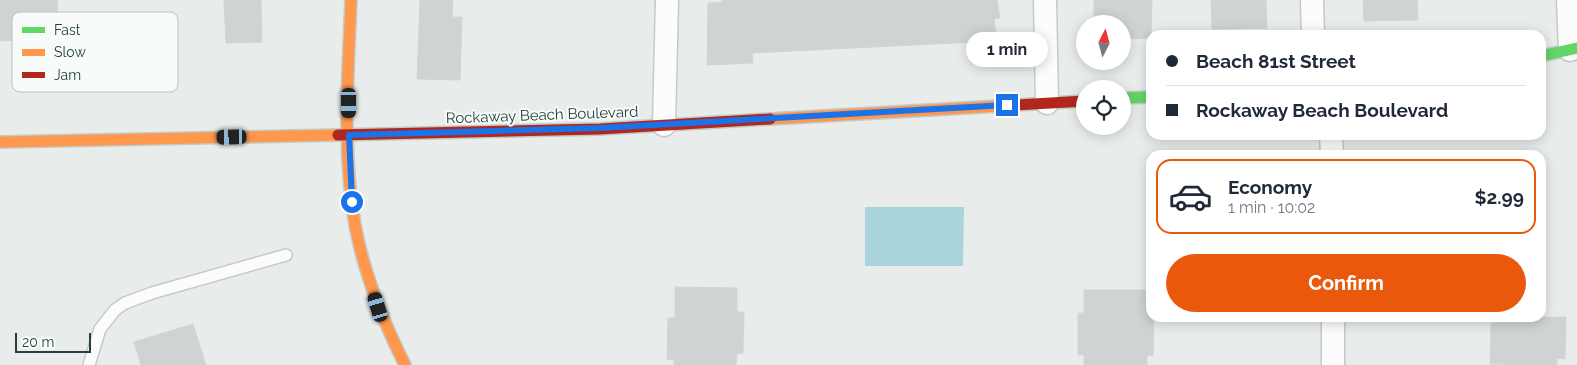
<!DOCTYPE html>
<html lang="en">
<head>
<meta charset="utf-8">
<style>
  :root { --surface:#fff; --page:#f2f2f3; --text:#1f2937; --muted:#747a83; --line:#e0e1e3; --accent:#ea580c }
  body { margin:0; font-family:Raleway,sans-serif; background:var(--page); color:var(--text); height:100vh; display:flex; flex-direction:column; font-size:19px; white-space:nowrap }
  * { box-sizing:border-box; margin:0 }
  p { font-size:16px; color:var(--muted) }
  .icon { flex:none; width:28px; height:28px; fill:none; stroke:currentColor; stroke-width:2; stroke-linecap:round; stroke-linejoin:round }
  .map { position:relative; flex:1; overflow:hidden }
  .drawer { position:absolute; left:1146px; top:150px; width:400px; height:172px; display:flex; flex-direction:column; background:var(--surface); border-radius:15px; box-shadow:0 2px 12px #0003 }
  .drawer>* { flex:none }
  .hud { position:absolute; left:1146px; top:30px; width:400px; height:110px; border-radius:15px; box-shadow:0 2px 12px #0003; display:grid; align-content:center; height:110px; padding:0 20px; background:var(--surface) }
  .needle { width:32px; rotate:6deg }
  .tools { position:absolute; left:1076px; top:15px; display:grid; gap:10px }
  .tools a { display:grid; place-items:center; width:55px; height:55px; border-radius:50%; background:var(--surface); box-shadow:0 2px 12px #0003; font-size:25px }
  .scale { position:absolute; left:15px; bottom:12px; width:76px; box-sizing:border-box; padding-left:5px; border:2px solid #24423a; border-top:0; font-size:14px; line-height:18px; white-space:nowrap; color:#24423a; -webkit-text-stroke:4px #f7fbf9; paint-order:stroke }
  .end { position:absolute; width:22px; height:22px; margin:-11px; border:6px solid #1a73e8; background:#fff; box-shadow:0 0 0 2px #fff }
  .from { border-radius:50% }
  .bubble { position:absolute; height:35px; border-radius:18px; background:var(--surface); box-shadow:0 2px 12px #0003; font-size:16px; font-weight:700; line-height:35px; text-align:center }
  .car { position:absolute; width:15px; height:30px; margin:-15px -8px; border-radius:6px; box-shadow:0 0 4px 1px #0007; background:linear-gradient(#222 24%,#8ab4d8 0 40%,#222 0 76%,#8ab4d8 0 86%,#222 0) }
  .hud b { display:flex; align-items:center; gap:18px; height:48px; font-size:19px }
  .hud b+b { border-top:1px solid var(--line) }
  .hud i { width:12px; height:12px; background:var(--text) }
  ul { padding:9px 0 0; list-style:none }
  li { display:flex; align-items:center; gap:15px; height:75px; margin:0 10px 8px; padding:0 10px; border:2px solid transparent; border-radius:15px }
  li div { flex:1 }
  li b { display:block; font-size:19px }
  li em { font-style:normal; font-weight:700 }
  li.selected { border-color:var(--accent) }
  li>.icon { width:45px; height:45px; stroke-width:1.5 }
  .button { display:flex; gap:10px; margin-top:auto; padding:10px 20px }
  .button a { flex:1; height:58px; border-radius:30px; background:var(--accent); color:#fff; font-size:20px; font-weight:700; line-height:58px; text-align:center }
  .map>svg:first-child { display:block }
  .water { fill:#a9d4db }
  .building { fill:#cfd4d2; stroke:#d1d6d4 }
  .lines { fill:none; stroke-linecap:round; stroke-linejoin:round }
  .lane-casing { stroke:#c5cac8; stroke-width:14 }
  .street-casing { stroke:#c5cac8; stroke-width:25 }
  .fast-casing { stroke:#c3cbc8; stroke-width:14 }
  .slow-casing { stroke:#c3cbc8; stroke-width:14 }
  .jam-casing { stroke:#c3cbc8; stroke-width:14 }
  .lane { stroke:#fcfcfc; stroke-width:11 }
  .street { stroke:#fcfcfc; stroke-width:22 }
  .fast { stroke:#63d668; stroke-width:11 }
  .slow { stroke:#ff974d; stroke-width:11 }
  .jam { stroke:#b3261e; stroke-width:11 }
  .route { stroke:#1a73e8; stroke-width:6 }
  .labels { text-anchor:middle; stroke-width:4; stroke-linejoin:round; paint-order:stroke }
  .street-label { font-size:15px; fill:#24423a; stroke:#f7fbf9 }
  .key { fill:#f7fbf9; stroke:#b8c4c0; stroke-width:1 }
  .key-label { font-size:14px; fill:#24423a }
</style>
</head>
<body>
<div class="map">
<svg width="1577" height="365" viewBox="0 0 1577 365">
  <rect width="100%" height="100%" fill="#e8edeb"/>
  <path class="water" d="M 865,207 L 964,207 L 963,266 L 865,266 Z"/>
  <g class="building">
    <path d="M 0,0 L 57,0 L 60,52 L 23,54 L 22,40 L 0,41 Z"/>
    <path d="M 224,0 L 261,0 L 262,42 L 226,43 Z"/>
    <path d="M 420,0 L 453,0 L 452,17 L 462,17 L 460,80 L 417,79 Z"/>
    <path d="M 722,0 L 997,0 L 1000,18 L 994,19 L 997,41 L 752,53 L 753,63 L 707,65 L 708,3 L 722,2 Z"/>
    <path d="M 1094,0 L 1152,0 L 1151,38 L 1122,39 L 1122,24 L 1094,24 Z"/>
    <path d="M 1211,0 L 1266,0 L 1267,28 L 1212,29 Z"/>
    <path d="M 1363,0 L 1417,0 L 1418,20 L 1364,21 Z"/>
    <path d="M 675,287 L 737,288 L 737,312 L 744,312 L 743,353 L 737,354 L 736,365 L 674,365 L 674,360 L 667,359 L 668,318 L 675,318 Z"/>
    <path d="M 1084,290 L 1147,290 L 1147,313 L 1151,313 L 1151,318 L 1154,318 L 1153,355 L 1147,356 L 1147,365 L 1084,365 L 1084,355 L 1078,355 L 1078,313 L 1084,313 Z"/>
    <path d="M 1566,317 L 1565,359 L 1557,358 L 1557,365 L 1490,364 L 1491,323 L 1497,323 L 1497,318 Z"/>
    <path d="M 193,324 L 206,365 L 141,365 L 134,342 Z"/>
  </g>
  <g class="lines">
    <g class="lane-casing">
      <path id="lane" d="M 89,365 L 100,329 L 115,310 L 125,303 L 152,293 L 286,255"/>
    </g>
    <g class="street-casing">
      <g id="street">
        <path d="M 1045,0 L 1047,103"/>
        <path d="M 1312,0 L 1313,35"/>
        <path d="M 1568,0 L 1570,50"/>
        <path d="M 664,125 L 667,0"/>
        <path d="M 1331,135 L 1332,155"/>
        <path d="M 1333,318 L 1333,365"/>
      </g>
    </g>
    <g class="fast-casing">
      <g id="fast">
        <path d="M 1541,56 L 1577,48"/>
        <path d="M 1122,98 L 1151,97"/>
      </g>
    </g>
    <g class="slow-casing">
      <g id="slow">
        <path d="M 351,0 C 348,75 342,151 355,225 C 364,274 383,321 405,365"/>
        <path d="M 770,119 L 1000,106"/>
        <path d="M 0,142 L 338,135"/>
      </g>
    </g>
    <g class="jam-casing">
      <g id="jam">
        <path d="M 1000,106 L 1085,101"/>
        <path d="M 338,135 L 600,129 L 770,119"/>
      </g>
    </g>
    <use href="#lane" class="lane"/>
    <use href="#street" class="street"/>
    <use href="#fast" class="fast"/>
    <use href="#slow" class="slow"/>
    <use href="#jam" class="jam"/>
  </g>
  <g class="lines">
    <path class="route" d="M 352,202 L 349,135 L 600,128 L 1007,105"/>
  </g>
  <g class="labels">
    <g class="street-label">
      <text transform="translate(542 115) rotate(-2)" y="5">Rockaway Beach Boulevard</text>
    </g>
  </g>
  <rect x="12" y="12" width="166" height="80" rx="8" class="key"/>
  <rect x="22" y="27" width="23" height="6" fill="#63d668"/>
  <rect x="22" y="49" width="23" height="7" fill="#ff974d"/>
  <rect x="22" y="72" width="23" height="6" fill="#b3261e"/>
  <g class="key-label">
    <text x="54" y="35">Fast</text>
    <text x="54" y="57">Slow</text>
    <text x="54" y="80">Jam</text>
  </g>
</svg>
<div class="tools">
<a><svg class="needle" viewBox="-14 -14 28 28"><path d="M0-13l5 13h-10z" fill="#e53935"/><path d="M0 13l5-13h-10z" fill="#747a83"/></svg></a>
<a><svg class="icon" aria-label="locate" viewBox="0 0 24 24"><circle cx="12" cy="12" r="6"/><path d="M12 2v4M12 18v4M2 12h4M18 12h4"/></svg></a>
</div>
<div class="scale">20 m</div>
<i class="end from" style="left:352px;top:202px"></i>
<i class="end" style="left:1007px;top:105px"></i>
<div class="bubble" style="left:966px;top:32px;width:82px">1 min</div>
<i class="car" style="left:349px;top:103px;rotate:180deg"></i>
<i class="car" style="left:232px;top:137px;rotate:269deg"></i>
<i class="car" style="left:378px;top:307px;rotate:343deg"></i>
<div class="hud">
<b><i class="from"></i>Beach 81st Street</b>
<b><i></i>Rockaway Beach Boulevard</b>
</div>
<section class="drawer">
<ul>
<li class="selected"><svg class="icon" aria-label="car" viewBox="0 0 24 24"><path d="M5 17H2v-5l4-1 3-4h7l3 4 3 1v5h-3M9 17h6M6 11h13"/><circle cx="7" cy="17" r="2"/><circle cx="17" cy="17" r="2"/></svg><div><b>Economy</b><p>1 min · 10:02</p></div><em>$2.99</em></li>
</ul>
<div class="button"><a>Confirm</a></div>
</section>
</div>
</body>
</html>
